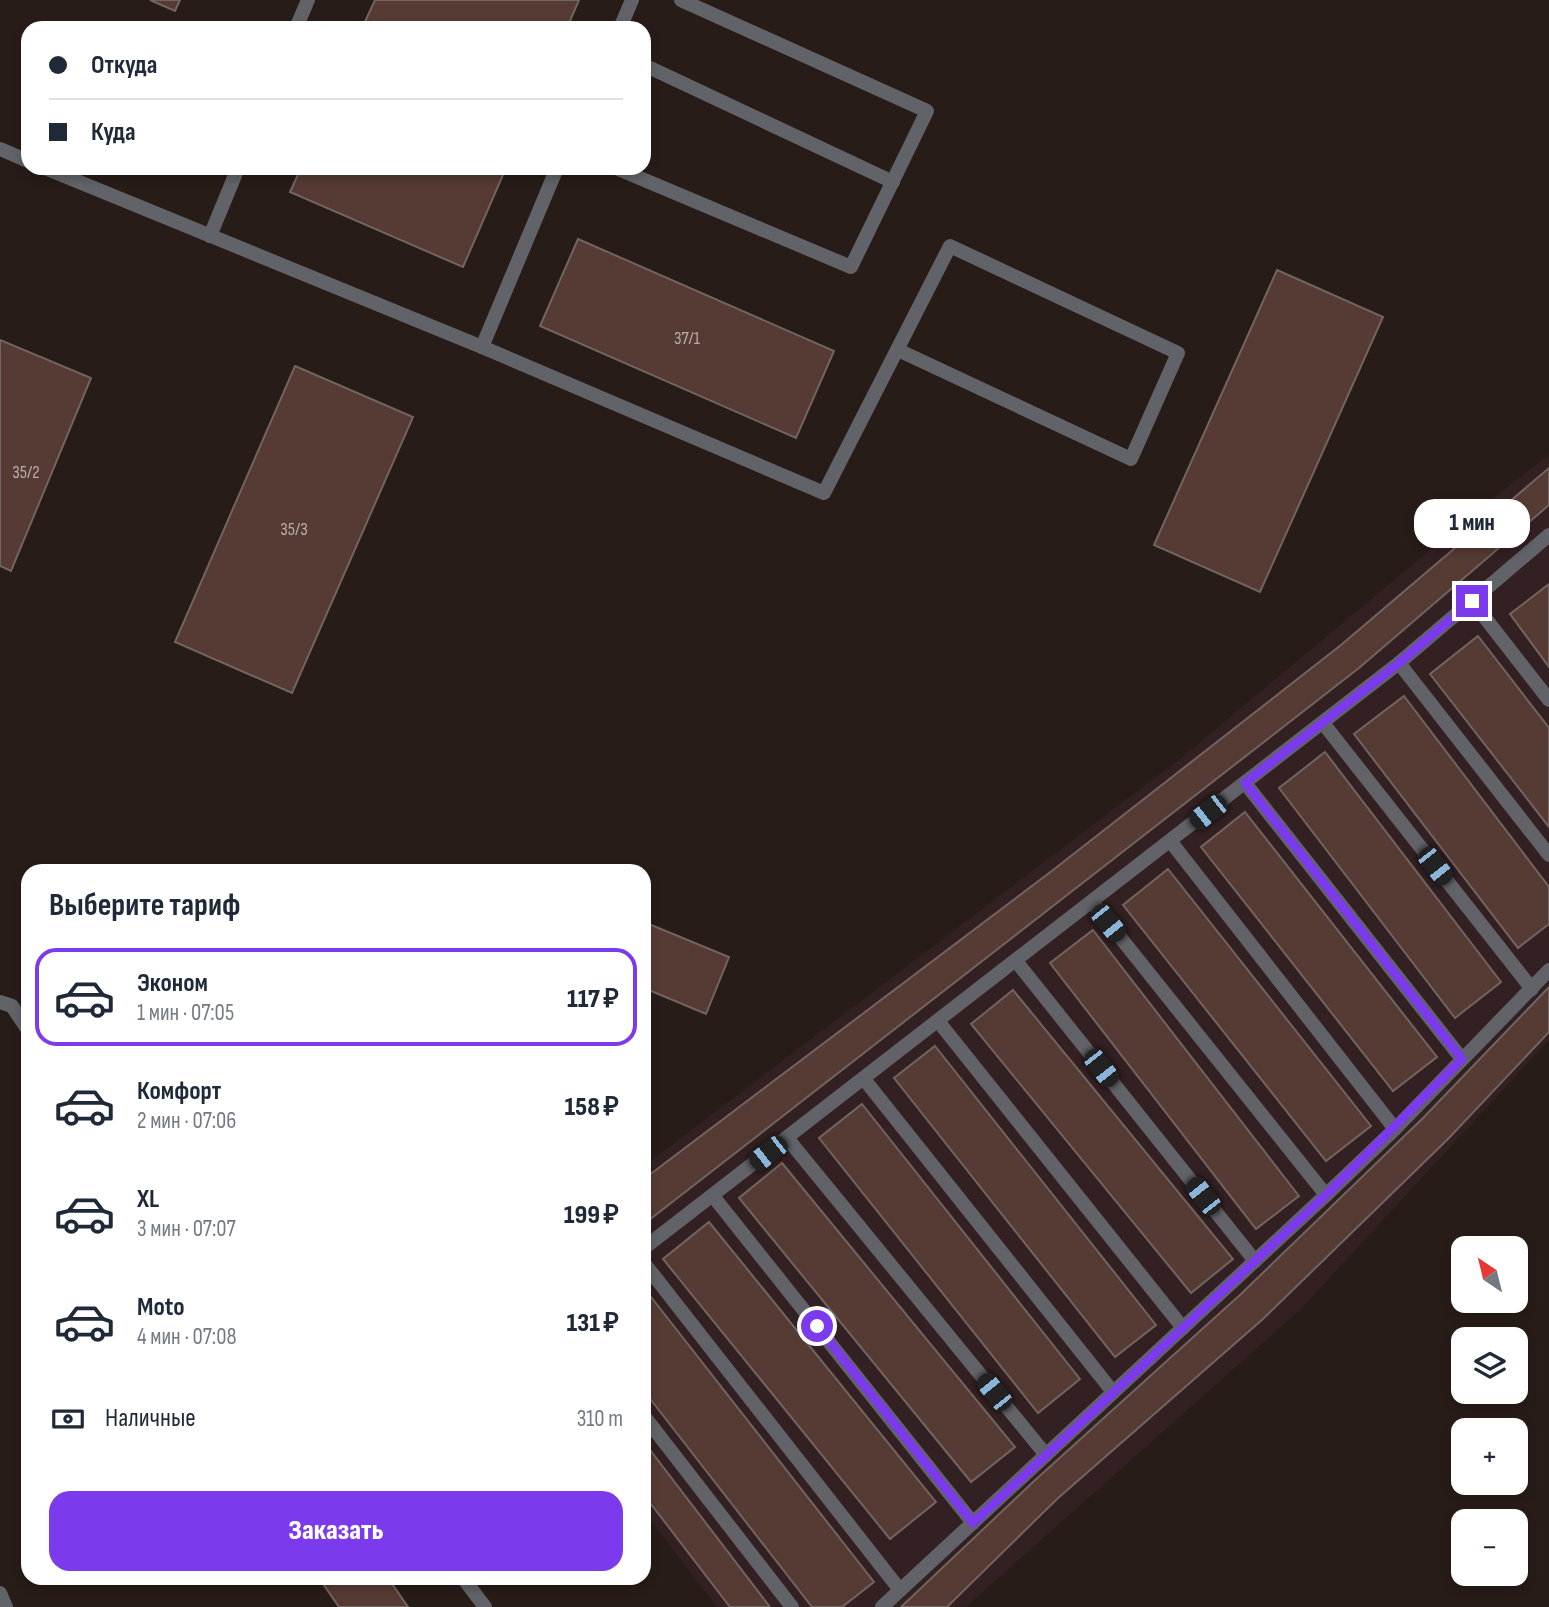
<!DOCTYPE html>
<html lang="ru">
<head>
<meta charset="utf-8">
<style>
  :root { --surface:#fff; --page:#f2f2f3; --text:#1f2937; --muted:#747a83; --line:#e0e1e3; --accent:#7c3aed }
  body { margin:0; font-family:"Sofia Sans Condensed",sans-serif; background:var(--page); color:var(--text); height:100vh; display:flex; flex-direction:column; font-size:26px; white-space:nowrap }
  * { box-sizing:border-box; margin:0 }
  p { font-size:23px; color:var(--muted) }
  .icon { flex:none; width:38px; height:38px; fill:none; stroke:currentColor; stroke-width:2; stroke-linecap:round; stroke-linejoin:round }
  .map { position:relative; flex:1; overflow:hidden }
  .panel { position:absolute; left:21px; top:864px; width:630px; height:721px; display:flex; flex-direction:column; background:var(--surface); border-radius:21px; box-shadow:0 4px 10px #0003 }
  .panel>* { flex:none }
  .top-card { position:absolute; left:21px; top:21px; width:630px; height:154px; border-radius:21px; box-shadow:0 4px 10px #0003; display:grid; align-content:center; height:154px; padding:0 28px; background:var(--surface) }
  .needle { width:46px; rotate:325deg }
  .controls { position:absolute; left:1451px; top:1236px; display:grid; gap:14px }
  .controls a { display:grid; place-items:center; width:77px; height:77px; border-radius:14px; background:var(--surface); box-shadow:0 4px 10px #0003; font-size:35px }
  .end { position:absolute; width:32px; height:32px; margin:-16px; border:9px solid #7c3aed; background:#fff; box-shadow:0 0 0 4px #fff }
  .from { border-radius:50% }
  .bubble { position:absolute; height:49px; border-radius:21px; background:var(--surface); box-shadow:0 4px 10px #0003; font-size:23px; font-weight:800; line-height:49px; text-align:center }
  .car { position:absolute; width:21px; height:42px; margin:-21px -10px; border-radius:9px; box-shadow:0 0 5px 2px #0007; background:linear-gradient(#222 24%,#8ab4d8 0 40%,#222 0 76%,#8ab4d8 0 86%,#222 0) }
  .top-card b { display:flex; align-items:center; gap:24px; height:66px; font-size:26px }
  .top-card b+b { border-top:2px solid var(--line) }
  .top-card i { width:18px; height:18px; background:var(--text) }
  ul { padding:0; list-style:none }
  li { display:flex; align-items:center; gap:21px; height:98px; margin:0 14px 10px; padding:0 14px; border:4px solid transparent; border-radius:21px }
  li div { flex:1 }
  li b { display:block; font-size:26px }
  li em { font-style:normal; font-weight:800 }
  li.current { border-color:var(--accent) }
  li>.icon { width:63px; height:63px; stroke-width:1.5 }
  h2 { padding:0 28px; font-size:32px; line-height:84px }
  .pay { display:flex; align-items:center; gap:18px; height:77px; padding:0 28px; font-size:26px }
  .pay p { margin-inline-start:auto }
  .primary-button { display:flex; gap:14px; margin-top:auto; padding:14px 28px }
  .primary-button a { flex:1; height:80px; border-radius:21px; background:var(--accent); color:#fff; font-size:28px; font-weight:800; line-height:80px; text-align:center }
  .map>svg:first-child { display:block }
  .industrial { fill:#332022 }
  .building { fill:#553b33; stroke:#726460; stroke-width:2 }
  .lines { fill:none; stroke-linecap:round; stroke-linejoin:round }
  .lane { stroke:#616368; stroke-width:14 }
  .route { stroke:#7c3aed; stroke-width:9 }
  .labels { text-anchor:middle; stroke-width:5; stroke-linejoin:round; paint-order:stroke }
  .number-label { font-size:18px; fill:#b9aca9 }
</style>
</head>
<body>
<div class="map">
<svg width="1549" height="1607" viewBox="0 0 1549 1607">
  <rect width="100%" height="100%" fill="#271c18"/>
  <path class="industrial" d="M 1549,455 L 1549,1040 L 1301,1309 L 966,1607 L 717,1607 L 644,1512 L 644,1166 L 1186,754 L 1481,507 Z"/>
  <g class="building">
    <path d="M 150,0 L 180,0 L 175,11 Z"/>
    <path d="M 375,0 L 579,0 L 567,28 L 362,28 Z"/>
    <path d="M 301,168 L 506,168 L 463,267 L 290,192 Z"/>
    <path d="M 578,239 L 834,351 L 796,438 L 540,326 Z"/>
    <path d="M 1277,270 L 1383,317 L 1260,592 L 1154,545 Z"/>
    <path d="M 0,340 L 91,378 L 11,571 L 0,566 Z"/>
    <path d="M 295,366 L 413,417 L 292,693 L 175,642 Z"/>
    <path d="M 1549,468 L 1549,505 L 1359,668 L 644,1224 L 644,1179 L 1053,870 L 1341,645 Z"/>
    <path d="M 1549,584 L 1549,667 L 1510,614 Z"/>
    <path d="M 1478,636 L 1549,728 L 1549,827 L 1430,674 Z"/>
    <path d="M 1404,696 L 1549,887 L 1549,924 L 1518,948 L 1354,734 Z"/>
    <path d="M 1325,752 L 1501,982 L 1455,1018 L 1279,788 Z"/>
    <path d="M 1245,812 L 1437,1057 L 1393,1091 L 1201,847 Z"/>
    <path d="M 1168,869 L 1371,1126 L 1326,1161 L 1123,905 Z"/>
    <path d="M 644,922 L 729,957 L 706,1014 L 644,988 Z"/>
    <path d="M 1093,930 L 1299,1196 L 1256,1229 L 1050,963 Z"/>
    <path d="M 1549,987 L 1549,1032 L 1448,1139 L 1263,1319 L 1057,1499 L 947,1607 L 901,1607 L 1033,1482 L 1242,1293 L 1423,1118 Z"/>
    <path d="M 1013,990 L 1233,1259 L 1191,1293 L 971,1024 Z"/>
    <path d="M 935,1046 L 1156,1325 L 1115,1357 L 894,1078 Z"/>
    <path d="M 862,1104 L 1080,1379 L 1038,1413 L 819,1138 Z"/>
    <path d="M 782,1163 L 1015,1447 L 971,1482 L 739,1198 Z"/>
    <path d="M 709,1222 L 936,1502 L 890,1539 L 663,1259 Z"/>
    <path d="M 644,1288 L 874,1582 L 842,1607 L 812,1607 L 644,1391 Z"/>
    <path d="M 644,1442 L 770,1607 L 730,1607 L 644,1495 Z"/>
    <path d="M 319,1578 L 388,1578 L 408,1607 L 339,1607 Z"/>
  </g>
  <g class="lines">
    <g class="lane">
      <path d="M 296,28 L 308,0"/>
      <path d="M 620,28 L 632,0"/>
      <path d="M 644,65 L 893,182"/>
      <path d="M 0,149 L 28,161"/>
      <path d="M 45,168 L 482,347 L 824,493 L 950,246 L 1178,353 L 1131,459 L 898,350"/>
      <path d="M 616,168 L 851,267 L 927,111 L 681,0"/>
      <path d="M 210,236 L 238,168"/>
      <path d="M 482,347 L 557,168"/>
      <path d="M 1472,601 L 1549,700"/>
      <path d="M 1399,663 L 1549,855"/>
      <path d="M 1323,723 L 1532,989"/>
      <path d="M 1245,783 L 1462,1059"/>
      <path d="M 1171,842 L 1395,1129"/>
      <path d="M 1092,902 L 1326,1195"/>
      <path d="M 1016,961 L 1255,1261"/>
      <path d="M 0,1002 L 12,1006 L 28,1030"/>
      <path d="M 938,1021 L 1183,1328"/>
      <path d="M 864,1079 L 1113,1392"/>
      <path d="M 787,1138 L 1046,1455"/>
      <path d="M 713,1196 L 973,1523"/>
      <path d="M 644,1248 L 1399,663 L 1549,535"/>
      <path d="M 644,1263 L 900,1590"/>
      <path d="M 644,1416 L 792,1607"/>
      <path d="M 463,1578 L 485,1607"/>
      <path d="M 0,1593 L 6,1607"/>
      <path d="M 882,1607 L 1326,1195 L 1395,1129 L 1549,970"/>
    </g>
  </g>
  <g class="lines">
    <path class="route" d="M 817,1326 L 973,1523 L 1326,1195 L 1462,1059 L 1245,783 L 1399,663 L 1472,601"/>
  </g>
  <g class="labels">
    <g class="number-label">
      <text x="687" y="344">37/1</text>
      <text x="26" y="478">35/2</text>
      <text x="294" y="535">35/3</text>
    </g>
  </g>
</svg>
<div class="controls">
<a><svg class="needle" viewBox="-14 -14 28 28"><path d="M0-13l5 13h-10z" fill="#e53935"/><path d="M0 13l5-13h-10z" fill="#747a83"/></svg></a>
<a><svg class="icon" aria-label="layers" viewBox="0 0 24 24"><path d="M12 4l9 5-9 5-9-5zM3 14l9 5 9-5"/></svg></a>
<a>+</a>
<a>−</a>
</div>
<i class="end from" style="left:817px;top:1326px"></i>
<i class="end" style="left:1472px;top:601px"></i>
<div class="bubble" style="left:1414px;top:499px;width:116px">1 мин</div>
<i class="car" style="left:1208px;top:812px;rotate:232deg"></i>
<i class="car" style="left:1435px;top:866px;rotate:142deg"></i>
<i class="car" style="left:1108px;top:923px;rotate:141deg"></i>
<i class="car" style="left:1101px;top:1068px;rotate:142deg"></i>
<i class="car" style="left:768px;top:1153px;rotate:232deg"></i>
<i class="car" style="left:1203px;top:1196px;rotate:322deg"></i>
<i class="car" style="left:994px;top:1392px;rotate:321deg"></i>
<div class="top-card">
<b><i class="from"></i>Откуда</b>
<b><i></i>Куда</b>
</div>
<section class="panel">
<h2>Выберите тариф</h2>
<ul>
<li class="current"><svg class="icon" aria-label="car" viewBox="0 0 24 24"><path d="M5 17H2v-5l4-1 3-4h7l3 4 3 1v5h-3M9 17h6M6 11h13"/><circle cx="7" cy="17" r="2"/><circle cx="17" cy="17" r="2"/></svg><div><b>Эконом</b><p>1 мин · 07:05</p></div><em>117 ₽</em></li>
<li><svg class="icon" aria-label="car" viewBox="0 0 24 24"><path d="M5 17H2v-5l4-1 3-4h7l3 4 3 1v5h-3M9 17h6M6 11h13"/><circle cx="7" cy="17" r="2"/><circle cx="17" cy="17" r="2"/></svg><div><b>Комфорт</b><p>2 мин · 07:06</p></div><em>158 ₽</em></li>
<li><svg class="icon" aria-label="car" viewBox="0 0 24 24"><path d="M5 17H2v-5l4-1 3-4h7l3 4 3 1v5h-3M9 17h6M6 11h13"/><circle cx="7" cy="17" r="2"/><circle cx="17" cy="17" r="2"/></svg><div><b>XL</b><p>3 мин · 07:07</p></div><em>199 ₽</em></li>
<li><svg class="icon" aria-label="car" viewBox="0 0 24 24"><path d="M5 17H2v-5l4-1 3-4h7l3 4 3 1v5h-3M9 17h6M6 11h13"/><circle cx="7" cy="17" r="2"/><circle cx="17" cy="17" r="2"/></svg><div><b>Moto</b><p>4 мин · 07:08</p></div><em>131 ₽</em></li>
</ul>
<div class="pay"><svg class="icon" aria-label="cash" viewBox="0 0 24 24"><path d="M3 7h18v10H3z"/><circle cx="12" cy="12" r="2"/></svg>Наличные<p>310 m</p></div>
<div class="primary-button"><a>Заказать</a></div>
</section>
</div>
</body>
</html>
